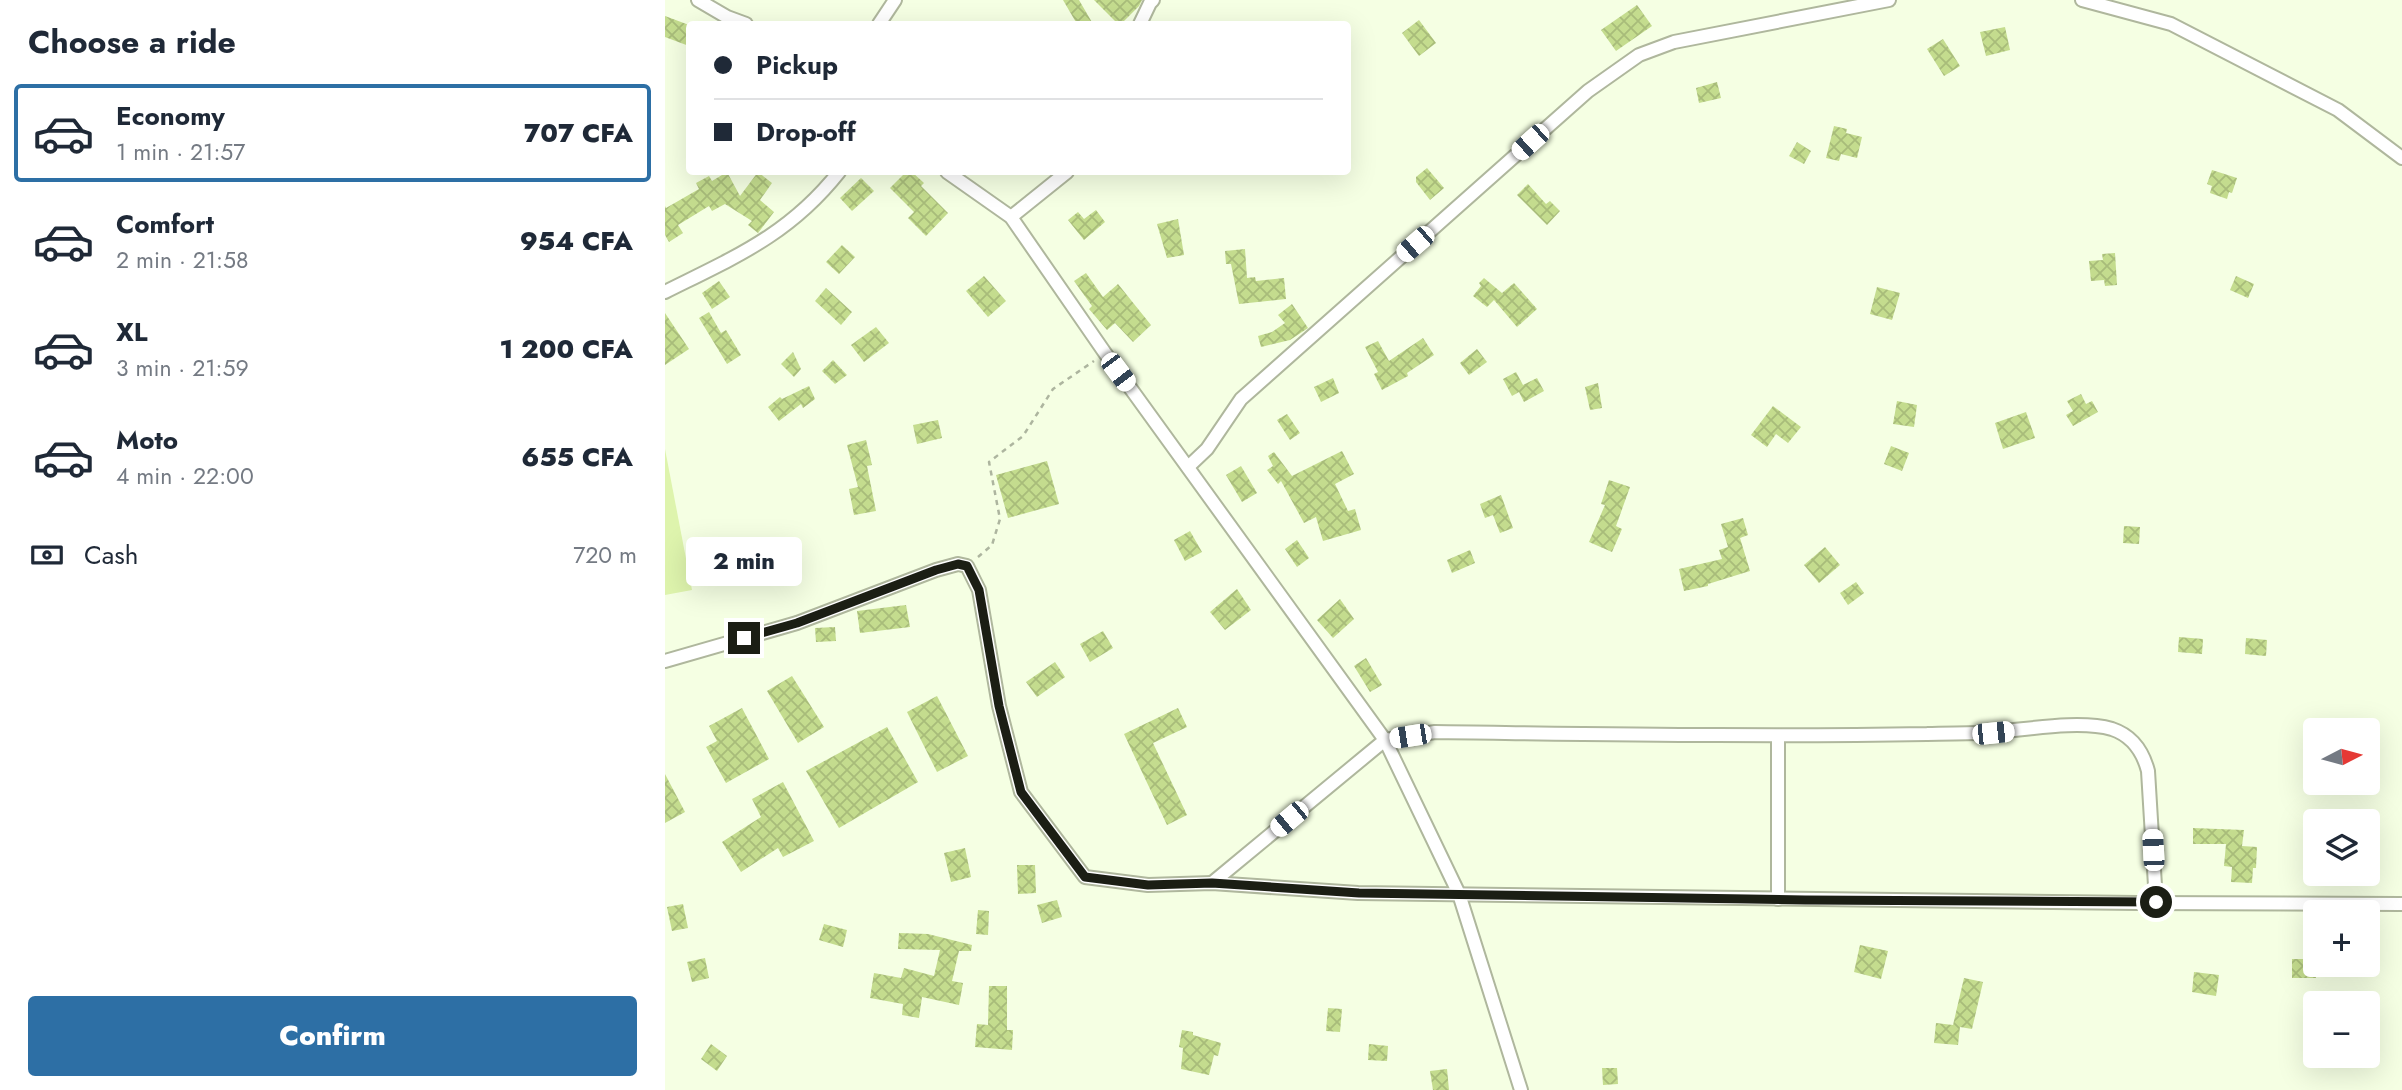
<!DOCTYPE html>
<html lang="en">
<head>
<meta charset="utf-8">
<style>
  :root { --surface:#fff; --page:#f6f6f7; --text:#1f2937; --muted:#747a83; --line:#e0e1e3; --accent:#2d6fa5 }
  body { margin:0; font-family:Jost,sans-serif; background:var(--page); color:var(--text); height:100vh; display:flex; flex-direction:column; font-size:26px; white-space:nowrap }
  * { box-sizing:border-box; margin:0 }
  p { font-size:23px; color:var(--muted) }
  .icon { flex:none; width:38px; height:38px; fill:none; stroke:currentColor; stroke-width:2; stroke-linecap:round; stroke-linejoin:round }
  .map { position:relative; flex:1; overflow:hidden }
  .panel { display:flex; flex-direction:column; background:var(--surface); width:665px }
  .panel>* { flex:none }
  .guide { position:absolute; left:21px; top:21px; width:665px; height:154px; border-radius:7px; box-shadow:0 7px 28px #0002; display:grid; align-content:center; height:154px; padding:0 28px; background:var(--surface) }
  .needle { width:46px; rotate:84deg }
  .fabs { position:absolute; left:1638px; top:718px; display:grid; gap:14px }
  .fabs a { display:grid; place-items:center; width:77px; height:77px; border-radius:7px; background:var(--surface); box-shadow:0 7px 28px #0002; font-size:35px }
  .end { position:absolute; width:32px; height:32px; margin:-16px; border:9px solid #1b1e14; background:#fff; box-shadow:0 0 0 4px #fff }
  .from { border-radius:50% }
  .bubble { position:absolute; height:49px; border-radius:7px; background:var(--surface); box-shadow:0 7px 28px #0002; font-size:23px; font-weight:800; line-height:49px; text-align:center }
  .car { position:absolute; width:21px; height:42px; margin:-21px -10px; border-radius:9px; box-shadow:0 0 5px 2px #0007; background:linear-gradient(#fff 24%,#345 0 40%,#fff 0 76%,#345 0 86%,#fff 0) }
  .guide b { display:flex; align-items:center; gap:24px; height:66px; font-size:26px }
  .guide b+b { border-top:2px solid var(--line) }
  .guide i { width:18px; height:18px; background:var(--text) }
  ul { padding:0; list-style:none }
  li { display:flex; align-items:center; gap:21px; height:98px; margin:0 14px 10px; padding:0 14px; border:4px solid transparent; border-radius:7px }
  li div { flex:1 }
  li b { display:block; font-size:26px }
  li em { font-style:normal; font-weight:800 }
  li.active { border-color:var(--accent) }
  li>.icon { width:63px; height:63px; stroke-width:1.5 }
  h2 { padding:0 28px; font-size:32px; line-height:84px }
  .pay { display:flex; align-items:center; gap:18px; height:77px; padding:0 28px; font-size:26px }
  .pay p { margin-inline-start:auto }
  .primary-button { display:flex; gap:14px; margin-top:auto; padding:14px 28px }
  .primary-button a { flex:1; height:80px; border-radius:7px; background:var(--accent); color:#fff; font-size:28px; font-weight:800; line-height:80px; text-align:center }
  main { display:flex; flex:1; min-height:0 }
  .map>svg:first-child { display:block }
  .pitch { fill:#def4ad }
  .building { fill:url(#building-cross-hatch) }
  .lines { fill:none; stroke-linecap:round; stroke-linejoin:round }
  .minor-casing { stroke:#afb79d; stroke-width:16 }
  .path { stroke:#adb59f; stroke-width:2.5; stroke-dasharray:5 5; stroke-linecap:butt }
  .minor { stroke:#fff; stroke-width:12 }
  .route { stroke:#1b1e14; stroke-width:9 }
</style>
</head>
<body>
<main>
<section class="panel">
<h2>Choose a ride</h2>
<ul>
<li class="active"><svg class="icon" aria-label="car" viewBox="0 0 24 24"><path d="M5 17H2v-5l4-1 3-4h7l3 4 3 1v5h-3M9 17h6M6 11h13"/><circle cx="7" cy="17" r="2"/><circle cx="17" cy="17" r="2"/></svg><div><b>Economy</b><p>1 min · 21:57</p></div><em>707 CFA</em></li>
<li><svg class="icon" aria-label="car" viewBox="0 0 24 24"><path d="M5 17H2v-5l4-1 3-4h7l3 4 3 1v5h-3M9 17h6M6 11h13"/><circle cx="7" cy="17" r="2"/><circle cx="17" cy="17" r="2"/></svg><div><b>Comfort</b><p>2 min · 21:58</p></div><em>954 CFA</em></li>
<li><svg class="icon" aria-label="car" viewBox="0 0 24 24"><path d="M5 17H2v-5l4-1 3-4h7l3 4 3 1v5h-3M9 17h6M6 11h13"/><circle cx="7" cy="17" r="2"/><circle cx="17" cy="17" r="2"/></svg><div><b>XL</b><p>3 min · 21:59</p></div><em>1 200 CFA</em></li>
<li><svg class="icon" aria-label="car" viewBox="0 0 24 24"><path d="M5 17H2v-5l4-1 3-4h7l3 4 3 1v5h-3M9 17h6M6 11h13"/><circle cx="7" cy="17" r="2"/><circle cx="17" cy="17" r="2"/></svg><div><b>Moto</b><p>4 min · 22:00</p></div><em>655 CFA</em></li>
</ul>
<div class="pay"><svg class="icon" aria-label="cash" viewBox="0 0 24 24"><path d="M3 7h18v10H3z"/><circle cx="12" cy="12" r="2"/></svg>Cash<p>720 m</p></div>
<div class="primary-button"><a>Confirm</a></div>
</section>
<div class="map">
<svg width="1737" height="1090" viewBox="0 0 1737 1090">
  <defs>
    <pattern id="building-cross-hatch" width="8" height="8" patternUnits="userSpaceOnUse" patternTransform="scale(1.75)"><rect width="8" height="8" fill="#c4dc8e"/><path d="M0 0l8 8M0 8l8-8" fill="none" stroke="#a8bc7a"/></pattern>
  </defs>
  <rect width="100%" height="100%" fill="#f5ffe3"/>
  <path class="pitch" d="M 0,449 L 27,590 L 0,595 Z"/>
  <g class="building">
    <path d="M 398,0 L 414,0 L 428,24 L 412,24 Z"/>
    <path d="M 429,0 L 477,0 L 474,6 L 456,24 L 453,24 Z"/>
    <path d="M 972,5 L 987,26 L 951,51 L 936,30 Z"/>
    <path d="M 0,16 L 24,25 L 24,46 L 0,37 Z"/>
    <path d="M 754,20 L 771,43 L 754,56 L 737,33 Z"/>
    <path d="M 1340,27 L 1345,50 L 1321,56 L 1315,32 Z"/>
    <path d="M 1278,39 L 1295,66 L 1279,76 L 1262,49 Z"/>
    <path d="M 1052,82 L 1056,98 L 1034,103 L 1031,88 Z"/>
    <path d="M 1169,126 L 1182,129 L 1181,133 L 1197,137 L 1192,158 L 1176,154 L 1174,161 L 1161,158 Z"/>
    <path d="M 1132,142 L 1146,151 L 1139,164 L 1124,156 Z"/>
    <path d="M 762,168 L 779,188 L 765,200 L 751,182 L 751,177 Z"/>
    <path d="M 1547,170 L 1572,178 L 1567,193 L 1564,192 L 1562,199 L 1545,193 L 1547,186 L 1542,184 Z"/>
    <path d="M 62,172 L 75,196 L 93,172 L 107,183 L 95,200 L 109,212 L 93,233 L 83,225 L 87,221 L 60,204 L 47,211 L 44,206 L 13,225 L 18,233 L 4,242 L 0,235 L 0,206 L 1,208 L 34,189 L 31,183 L 44,176 L 47,181 Z"/>
    <path d="M 241,172 L 247,172 L 259,183 L 256,186 L 283,213 L 261,236 L 243,218 L 249,212 L 225,188 Z"/>
    <path d="M 196,178 L 209,191 L 187,211 L 175,198 Z"/>
    <path d="M 863,184 L 881,204 L 885,201 L 895,211 L 882,225 L 852,195 Z"/>
    <path d="M 431,210 L 440,222 L 419,240 L 403,220 L 413,212 L 419,219 Z"/>
    <path d="M 513,219 L 519,255 L 502,258 L 492,224 Z"/>
    <path d="M 177,245 L 190,257 L 174,274 L 161,262 Z"/>
    <path d="M 580,249 L 582,278 L 590,277 L 591,281 L 619,278 L 621,299 L 574,304 L 566,264 L 561,264 L 560,251 Z"/>
    <path d="M 1450,253 L 1452,285 L 1440,286 L 1439,280 L 1426,281 L 1424,261 L 1438,260 L 1437,254 Z"/>
    <path d="M 421,273 L 438,297 L 453,284 L 486,325 L 468,342 L 450,323 L 442,330 L 424,309 L 427,306 L 409,281 Z"/>
    <path d="M 319,276 L 341,301 L 323,317 L 301,291 Z"/>
    <path d="M 1571,276 L 1589,284 L 1583,298 L 1565,290 Z"/>
    <path d="M 819,278 L 837,293 L 849,283 L 872,309 L 852,327 L 829,300 L 822,307 L 808,296 L 816,286 L 814,283 Z"/>
    <path d="M 54,281 L 65,297 L 47,309 L 37,293 Z"/>
    <path d="M 1212,287 L 1235,293 L 1227,320 L 1205,314 Z"/>
    <path d="M 161,288 L 187,312 L 176,325 L 150,301 Z"/>
    <path d="M 627,304 L 643,328 L 625,340 L 596,347 L 593,336 L 607,332 L 620,323 L 613,315 Z"/>
    <path d="M 44,312 L 56,333 L 61,330 L 76,355 L 62,364 L 34,318 Z"/>
    <path d="M 0,313 L 24,349 L 0,365 Z"/>
    <path d="M 211,327 L 224,343 L 199,362 L 186,345 Z"/>
    <path d="M 758,338 L 769,355 L 742,373 L 743,376 L 717,390 L 709,374 L 713,372 L 700,347 L 713,341 L 724,361 Z"/>
    <path d="M 812,349 L 822,362 L 804,375 L 795,363 Z"/>
    <path d="M 128,352 L 136,369 L 129,377 L 116,364 Z"/>
    <path d="M 168,360 L 182,375 L 170,384 L 157,371 Z"/>
    <path d="M 851,372 L 858,385 L 872,378 L 879,391 L 859,402 L 854,392 L 847,396 L 838,379 Z"/>
    <path d="M 668,378 L 674,393 L 656,402 L 649,387 Z"/>
    <path d="M 933,383 L 937,408 L 925,410 L 920,387 Z"/>
    <path d="M 144,386 L 150,399 L 138,408 L 136,404 L 114,421 L 103,407 L 115,397 L 117,399 Z"/>
    <path d="M 1416,394 L 1421,404 L 1427,401 L 1433,412 L 1408,426 L 1401,415 L 1408,411 L 1402,401 Z"/>
    <path d="M 1232,401 L 1252,405 L 1249,427 L 1228,424 Z"/>
    <path d="M 1108,406 L 1136,427 L 1123,443 L 1111,434 L 1102,447 L 1086,435 Z"/>
    <path d="M 1361,412 L 1370,438 L 1338,449 L 1330,423 Z"/>
    <path d="M 622,414 L 635,433 L 625,440 L 612,420 Z"/>
    <path d="M 273,420 L 277,438 L 252,444 L 248,425 Z"/>
    <path d="M 201,440 L 207,465 L 202,466 L 211,511 L 189,515 L 184,489 L 193,487 L 182,445 Z"/>
    <path d="M 1226,446 L 1244,453 L 1237,471 L 1219,464 Z"/>
    <path d="M 677,451 L 689,474 L 670,484 L 683,511 L 690,509 L 696,530 L 658,541 L 651,517 L 639,523 L 616,481 L 613,484 L 602,470 L 608,466 L 603,456 L 609,452 L 627,476 Z"/>
    <path d="M 382,461 L 394,504 L 343,518 L 331,475 Z"/>
    <path d="M 576,466 L 592,493 L 577,502 L 561,475 Z"/>
    <path d="M 944,480 L 965,487 L 951,526 L 957,529 L 947,552 L 924,542 L 940,505 L 936,504 Z"/>
    <path d="M 836,495 L 848,528 L 835,533 L 828,515 L 820,518 L 815,504 Z"/>
    <path d="M 1078,518 L 1083,535 L 1075,538 L 1085,571 L 1043,584 L 1043,586 L 1019,591 L 1014,569 L 1057,559 L 1054,550 L 1063,547 L 1056,524 Z"/>
    <path d="M 1459,526 L 1475,527 L 1474,544 L 1458,543 Z"/>
    <path d="M 525,531 L 537,552 L 520,561 L 509,540 Z"/>
    <path d="M 632,540 L 644,558 L 632,567 L 620,549 Z"/>
    <path d="M 1160,547 L 1175,565 L 1154,583 L 1139,565 Z"/>
    <path d="M 805,550 L 810,563 L 787,573 L 782,560 Z"/>
    <path d="M 1191,582 L 1199,593 L 1183,605 L 1175,593 Z"/>
    <path d="M 572,589 L 586,610 L 560,630 L 545,612 Z"/>
    <path d="M 675,599 L 689,619 L 668,638 L 652,620 Z"/>
    <path d="M 241,605 L 245,627 L 195,633 L 192,611 Z"/>
    <path d="M 170,627 L 171,641 L 151,642 L 150,628 Z"/>
    <path d="M 438,631 L 448,648 L 425,662 L 415,644 Z"/>
    <path d="M 1514,637 L 1538,639 L 1537,654 L 1513,652 Z"/>
    <path d="M 1581,638 L 1602,640 L 1601,656 L 1580,654 Z"/>
    <path d="M 701,658 L 717,685 L 705,692 L 689,666 Z"/>
    <path d="M 390,662 L 400,677 L 372,697 L 361,682 Z"/>
    <path d="M 127,676 L 159,727 L 133,743 L 102,691 Z"/>
    <path d="M 272,696 L 303,756 L 272,772 L 242,712 Z"/>
    <path d="M 77,708 L 104,759 L 61,783 L 41,747 L 52,741 L 44,726 Z"/>
    <path d="M 513,708 L 522,727 L 488,743 L 522,815 L 502,825 L 459,734 Z"/>
    <path d="M 222,727 L 253,782 L 174,828 L 141,771 Z"/>
    <path d="M 0,774 L 20,812 L 0,823 Z"/>
    <path d="M 118,782 L 149,841 L 118,857 L 113,848 L 76,872 L 57,842 L 96,817 L 87,799 Z"/>
    <path d="M 1528,828 L 1579,830 L 1577,846 L 1592,847 L 1591,868 L 1588,868 L 1587,883 L 1566,882 L 1567,867 L 1559,866 L 1561,844 L 1528,844 Z"/>
    <path d="M 300,848 L 306,877 L 286,882 L 279,853 Z"/>
    <path d="M 352,865 L 370,865 L 371,893 L 353,894 Z"/>
    <path d="M 392,900 L 397,917 L 377,923 L 372,905 Z"/>
    <path d="M 18,904 L 23,928 L 7,931 L 2,907 Z"/>
    <path d="M 313,910 L 324,911 L 323,935 L 311,934 Z"/>
    <path d="M 159,924 L 182,930 L 178,947 L 154,940 Z"/>
    <path d="M 234,933 L 263,934 L 307,945 L 306,951 L 294,951 L 287,981 L 298,983 L 294,1005 L 257,997 L 254,1018 L 237,1015 L 238,1004 L 205,998 L 209,973 L 236,978 L 239,968 L 269,976 L 275,950 L 233,949 Z"/>
    <path d="M 1195,945 L 1223,951 L 1216,979 L 1189,972 Z"/>
    <path d="M 40,958 L 44,978 L 27,982 L 22,962 Z"/>
    <path d="M 1627,959 L 1650,959 L 1651,978 L 1627,978 Z"/>
    <path d="M 1529,972 L 1554,975 L 1551,996 L 1527,992 Z"/>
    <path d="M 1299,978 L 1318,982 L 1307,1029 L 1295,1027 L 1293,1045 L 1269,1043 L 1271,1023 L 1288,1025 Z"/>
    <path d="M 324,986 L 342,986 L 342,1030 L 348,1030 L 347,1050 L 310,1047 L 312,1024 L 323,1025 Z"/>
    <path d="M 663,1008 L 677,1009 L 675,1032 L 661,1031 Z"/>
    <path d="M 517,1030 L 528,1032 L 528,1035 L 556,1043 L 553,1056 L 549,1055 L 544,1075 L 516,1069 L 518,1048 L 514,1047 Z"/>
    <path d="M 46,1044 L 62,1056 L 52,1071 L 36,1059 Z"/>
    <path d="M 704,1044 L 723,1046 L 722,1061 L 703,1060 Z"/>
    <path d="M 937,1068 L 952,1068 L 953,1084 L 938,1085 Z"/>
    <path d="M 782,1069 L 784,1090 L 768,1090 L 765,1071 Z"/>
  </g>
  <g class="lines">
    <g class="minor-casing">
      <g id="minor">
        <path d="M 33,0 L 62,17 L 81,24"/>
        <path d="M 1417,0 L 1506,24 L 1673,110 L 1737,158"/>
        <path d="M 214,24 L 230,0"/>
        <path d="M 475,24 L 485,3 L 488,0"/>
        <path d="M 282,172 L 346,217 L 440,353 L 720,740 L 794,894 L 856,1090"/>
        <path d="M 346,217 L 402,172"/>
        <path d="M 0,292 C 70,257 124,235 174,172"/>
        <path d="M 523,467 L 542,449 L 576,399 L 923,91 L 974,55 L 1009,42 L 1224,0"/>
        <path d="M 0,661 L 132,623 L 271,570 L 293,564 L 302,566 L 314,590 L 334,706 L 356,792 L 420,877 L 483,885 L 547,883 L 693,893 L 1472,903 L 1737,904"/>
        <path d="M 547,883 L 720,740 L 770,732 C 934,734 1098,737 1262,734 C 1285,733 1309,734 1331,732 C 1365,729 1415,720 1447,729 C 1468,736 1478,752 1483,771 L 1491,902"/>
        <path d="M 1113,899 L 1113,736"/>
      </g>
    </g>
    <path class="path" d="M 313,557 L 327,545 L 335,519 L 324,462 L 358,436 L 388,389 L 429,361"/>
    <use href="#minor" class="minor"/>
  </g>
  <g class="lines">
    <path class="route" d="M 79,638 L 132,623 L 271,570 L 293,564 L 302,566 L 314,590 L 334,706 L 356,792 L 420,877 L 483,885 L 547,883 L 694,893 L 1140,900 L 1491,902"/>
  </g>
</svg>
<div class="fabs">
<a><svg class="needle" viewBox="-14 -14 28 28"><path d="M0-13l5 13h-10z" fill="#e53935"/><path d="M0 13l5-13h-10z" fill="#747a83"/></svg></a>
<a><svg class="icon" aria-label="layers" viewBox="0 0 24 24"><path d="M12 4l9 5-9 5-9-5zM3 14l9 5 9-5"/></svg></a>
<a>+</a>
<a>−</a>
</div>
<i class="end from" style="left:1491px;top:902px"></i>
<i class="end" style="left:79px;top:638px"></i>
<div class="bubble" style="left:21px;top:537px;width:116px">2 min</div>
<i class="car" style="left:865px;top:142px;rotate:228deg"></i>
<i class="car" style="left:750px;top:244px;rotate:229deg"></i>
<i class="car" style="left:453px;top:372px;rotate:143deg"></i>
<i class="car" style="left:1328px;top:733px;rotate:84deg"></i>
<i class="car" style="left:745px;top:736px;rotate:261deg"></i>
<i class="car" style="left:624px;top:819px;rotate:230deg"></i>
<i class="car" style="left:1488px;top:850px;rotate:357deg"></i>
<div class="guide">
<b><i class="from"></i>Pickup</b>
<b><i></i>Drop-off</b>
</div>
</div>
</main>
</body>
</html>
